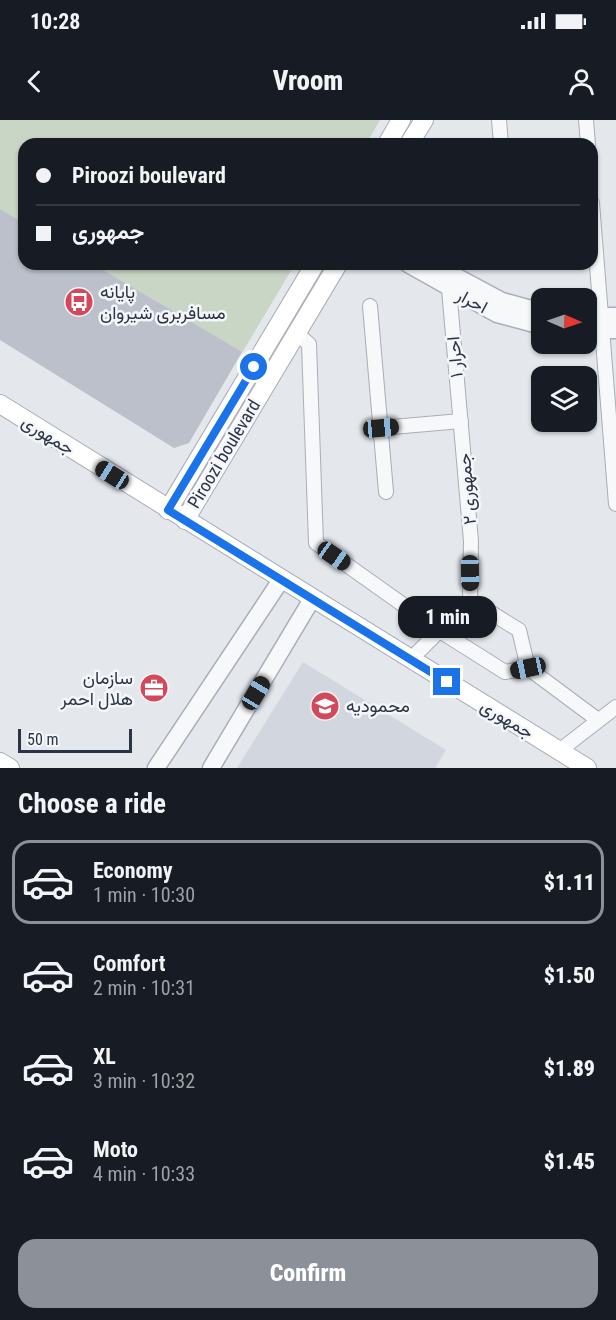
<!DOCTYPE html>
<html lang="en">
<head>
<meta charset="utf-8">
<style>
  :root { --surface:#171b24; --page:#20242c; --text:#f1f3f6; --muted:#9ea1a6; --line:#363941; --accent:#8c9099 }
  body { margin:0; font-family:"Roboto Condensed",Vazirmatn,sans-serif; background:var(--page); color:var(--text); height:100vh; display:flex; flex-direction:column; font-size:22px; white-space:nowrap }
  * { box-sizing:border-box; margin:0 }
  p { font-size:20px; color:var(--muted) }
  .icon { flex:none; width:33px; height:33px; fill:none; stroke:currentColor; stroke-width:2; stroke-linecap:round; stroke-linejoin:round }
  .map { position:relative; height:648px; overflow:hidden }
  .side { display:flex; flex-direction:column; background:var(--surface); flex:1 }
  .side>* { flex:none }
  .banner { position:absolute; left:18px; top:18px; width:580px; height:132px; border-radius:18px; box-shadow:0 2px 4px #0004; display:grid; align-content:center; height:132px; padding:0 18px; background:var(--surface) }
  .needle { width:39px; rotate:92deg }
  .controls { position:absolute; left:531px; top:168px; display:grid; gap:12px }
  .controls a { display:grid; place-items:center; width:66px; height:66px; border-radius:12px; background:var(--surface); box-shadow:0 2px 4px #0004; font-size:30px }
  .scale { position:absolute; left:18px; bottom:15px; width:114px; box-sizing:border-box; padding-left:6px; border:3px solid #2b3445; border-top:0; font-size:16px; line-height:21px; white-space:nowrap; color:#2b3445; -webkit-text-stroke:4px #f4f6f9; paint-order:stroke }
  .end { position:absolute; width:27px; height:27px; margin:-14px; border:8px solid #1a73e8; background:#fff; box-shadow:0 0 0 3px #fff }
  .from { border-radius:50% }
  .bubble { position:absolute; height:42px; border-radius:18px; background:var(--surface); box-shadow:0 2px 4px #0004; font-size:20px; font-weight:800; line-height:42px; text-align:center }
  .car { position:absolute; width:18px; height:36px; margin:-18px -9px; border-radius:8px; box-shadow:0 0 4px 2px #0007; background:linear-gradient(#222 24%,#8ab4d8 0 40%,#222 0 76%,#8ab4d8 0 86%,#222 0) }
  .banner b { display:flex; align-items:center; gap:21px; height:57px; font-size:22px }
  .banner b+b { border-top:2px solid var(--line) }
  .banner i { width:15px; height:15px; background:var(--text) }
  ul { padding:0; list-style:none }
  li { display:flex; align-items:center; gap:18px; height:84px; margin:0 12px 9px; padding:0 6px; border:3px solid transparent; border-radius:18px }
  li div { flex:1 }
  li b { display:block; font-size:22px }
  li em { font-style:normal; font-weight:800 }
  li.active { border-color:var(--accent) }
  li>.icon { width:54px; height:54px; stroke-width:1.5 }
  h2 { padding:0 18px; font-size:27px; line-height:72px }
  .primary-button { display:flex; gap:12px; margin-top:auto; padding:12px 18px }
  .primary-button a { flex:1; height:69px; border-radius:18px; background:var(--accent); color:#fff; font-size:24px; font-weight:800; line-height:69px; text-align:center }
  .status { display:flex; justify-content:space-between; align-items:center; height:42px; padding:0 30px; background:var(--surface); direction:ltr }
  .status svg { height:16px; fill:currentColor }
  header { display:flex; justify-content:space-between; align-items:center; height:78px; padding:0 18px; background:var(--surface); font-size:27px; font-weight:800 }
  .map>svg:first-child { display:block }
  .built { fill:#d2d6de }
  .green { fill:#c9d6c5 }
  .building { fill:#bbc0ca }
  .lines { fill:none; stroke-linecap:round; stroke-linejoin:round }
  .minor-casing { stroke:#a9aeb7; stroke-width:16 }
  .tertiary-casing { stroke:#a9aeb7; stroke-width:19 }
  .secondary-casing { stroke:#a9aeb7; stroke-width:20 }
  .minor { stroke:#f7f8fa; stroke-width:14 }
  .tertiary { stroke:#f7f8fa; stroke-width:16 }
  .secondary { stroke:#fff; stroke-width:18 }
  .route { stroke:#1a73e8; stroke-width:8 }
  .labels { text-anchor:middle; stroke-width:5; stroke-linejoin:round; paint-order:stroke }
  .poi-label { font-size:18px; fill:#2b3445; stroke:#f4f6f9; text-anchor:start }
  .street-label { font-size:18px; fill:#2b3445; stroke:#f4f6f9 }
</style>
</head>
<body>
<div class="status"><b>10:28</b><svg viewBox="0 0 49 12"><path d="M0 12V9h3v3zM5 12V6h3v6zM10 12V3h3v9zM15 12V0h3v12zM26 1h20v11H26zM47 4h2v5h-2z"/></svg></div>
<header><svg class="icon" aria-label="back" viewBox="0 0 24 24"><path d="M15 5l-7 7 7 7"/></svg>Vroom<svg class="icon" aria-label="person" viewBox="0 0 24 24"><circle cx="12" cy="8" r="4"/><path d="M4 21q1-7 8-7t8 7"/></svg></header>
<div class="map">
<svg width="616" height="648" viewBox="0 0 616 648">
  <rect width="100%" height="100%" fill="#e4e7ec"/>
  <path class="built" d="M 303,542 L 446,630 L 435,648 L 237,648 Z"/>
  <g class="green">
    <path d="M 0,0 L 380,0 L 366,24 L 24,24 L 24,103 L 0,89 Z"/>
    <path d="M 93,144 L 295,144 L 242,233 Z"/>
  </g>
  <path class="building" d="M 0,89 L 24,103 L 24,144 L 93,144 L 242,232 L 189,323 L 174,328 L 0,220 Z"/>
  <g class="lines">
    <g class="minor-casing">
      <g id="minor">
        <path d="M 499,0 L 501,24"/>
        <path d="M 586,0 L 588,24"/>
        <path d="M 592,83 L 616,384"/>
        <path d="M 370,186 L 386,372"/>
        <path d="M 296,213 L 309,224 L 316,423 L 440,511 L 505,552 L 528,548"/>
        <path d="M 381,308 L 461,301"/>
        <path d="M 470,480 L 519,510 L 528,548 L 598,600"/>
        <path d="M 410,540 L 470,480 L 471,421 L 449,169 L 453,161"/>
        <path d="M 559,631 L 616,587"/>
      </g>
    </g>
    <g class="tertiary-casing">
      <g id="tertiary">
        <path d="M 408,144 L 497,194 L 542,206"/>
        <path d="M 433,144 L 502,181 L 542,192"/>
        <path d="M 586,196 L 616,196"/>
        <path d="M 586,210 L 616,210"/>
        <path d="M 156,648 L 281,460"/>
        <path d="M 211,648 L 312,479"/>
      </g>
    </g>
    <g class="secondary-casing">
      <g id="secondary">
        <path d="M 387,24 L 401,0"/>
        <path d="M 409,24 L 424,0"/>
        <path d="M 0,284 L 587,648"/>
        <path d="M 168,390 L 315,144"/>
        <path d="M 185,400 L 338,144"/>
        <path d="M 0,642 L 10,648"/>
      </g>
    </g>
    <use href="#minor" class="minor"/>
    <use href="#tertiary" class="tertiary"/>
    <use href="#secondary" class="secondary"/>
  </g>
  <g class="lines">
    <path class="route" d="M 254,247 L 168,390 L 447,562"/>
  </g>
  <defs>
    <g id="bus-disc" transform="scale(1.5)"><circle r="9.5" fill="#d1495b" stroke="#f4f6f9"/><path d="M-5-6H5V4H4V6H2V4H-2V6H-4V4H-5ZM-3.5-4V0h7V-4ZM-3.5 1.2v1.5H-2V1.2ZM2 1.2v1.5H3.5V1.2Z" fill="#fff"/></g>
    <g id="office-disc" transform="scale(1.5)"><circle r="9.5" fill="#d1495b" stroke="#f4f6f9"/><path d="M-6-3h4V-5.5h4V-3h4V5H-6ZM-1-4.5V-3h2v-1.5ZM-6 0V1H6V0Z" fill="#fff"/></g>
    <g id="school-disc" transform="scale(1.5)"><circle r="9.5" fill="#d1495b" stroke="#f4f6f9"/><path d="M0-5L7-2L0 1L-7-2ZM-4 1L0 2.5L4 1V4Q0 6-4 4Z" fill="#fff"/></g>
  </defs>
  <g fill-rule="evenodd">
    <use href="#bus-disc" x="79" y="182"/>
    <use href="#office-disc" x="154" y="568"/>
    <use href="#school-disc" x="325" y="586"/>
  </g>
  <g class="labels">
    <g class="poi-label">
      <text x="100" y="178">پایانه<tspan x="100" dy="21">مسافربری شیروان</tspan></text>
      <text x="133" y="564" text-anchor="end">سازمان<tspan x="133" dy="21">هلال احمر</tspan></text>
      <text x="346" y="592">محمودیه</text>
    </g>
    <g class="street-label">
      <text transform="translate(472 181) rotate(28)" y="6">احرار</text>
      <text transform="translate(455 237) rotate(-95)" y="6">احرار ۱</text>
      <text transform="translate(48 315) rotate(32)" y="6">جمهوری</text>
      <text transform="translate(224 334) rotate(-59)" y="6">Piroozi boulevard</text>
      <text transform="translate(467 369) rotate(-95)" y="6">جمهوری ۲</text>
      <text transform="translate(507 599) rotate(31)" y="6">جمهوری</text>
    </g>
  </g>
</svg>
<div class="controls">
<a><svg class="needle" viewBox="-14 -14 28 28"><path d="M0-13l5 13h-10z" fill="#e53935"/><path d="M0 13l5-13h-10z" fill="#9ea1a6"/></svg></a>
<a><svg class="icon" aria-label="layers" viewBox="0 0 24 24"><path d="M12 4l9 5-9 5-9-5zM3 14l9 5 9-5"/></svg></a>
</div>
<div class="scale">50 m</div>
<i class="end from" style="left:254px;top:247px"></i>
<i class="end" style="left:447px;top:562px"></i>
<div class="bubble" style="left:398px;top:476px;width:99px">1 min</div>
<i class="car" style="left:381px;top:308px;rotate:85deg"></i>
<i class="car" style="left:112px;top:355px;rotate:302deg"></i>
<i class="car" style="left:334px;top:436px;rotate:125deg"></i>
<i class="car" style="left:470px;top:453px;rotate:179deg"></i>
<i class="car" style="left:528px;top:548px;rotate:258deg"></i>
<i class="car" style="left:256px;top:573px;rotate:31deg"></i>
<div class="banner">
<b><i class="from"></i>Piroozi boulevard</b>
<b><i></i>جمهوری</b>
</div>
</div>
<section class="side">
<h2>Choose a ride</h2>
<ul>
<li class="active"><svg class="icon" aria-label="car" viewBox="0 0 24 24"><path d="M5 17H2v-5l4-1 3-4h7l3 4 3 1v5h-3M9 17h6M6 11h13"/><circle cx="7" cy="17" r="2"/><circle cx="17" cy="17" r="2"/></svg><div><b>Economy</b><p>1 min · 10:30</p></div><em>$1.11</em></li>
<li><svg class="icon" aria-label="car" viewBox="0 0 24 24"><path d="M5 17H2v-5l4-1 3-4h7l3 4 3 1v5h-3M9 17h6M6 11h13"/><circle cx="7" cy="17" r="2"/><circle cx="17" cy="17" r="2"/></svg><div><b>Comfort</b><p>2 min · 10:31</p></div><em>$1.50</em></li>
<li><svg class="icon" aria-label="car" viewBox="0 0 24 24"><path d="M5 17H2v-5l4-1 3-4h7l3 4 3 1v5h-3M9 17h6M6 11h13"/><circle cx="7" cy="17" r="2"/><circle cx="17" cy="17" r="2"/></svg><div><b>XL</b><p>3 min · 10:32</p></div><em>$1.89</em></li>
<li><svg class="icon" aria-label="car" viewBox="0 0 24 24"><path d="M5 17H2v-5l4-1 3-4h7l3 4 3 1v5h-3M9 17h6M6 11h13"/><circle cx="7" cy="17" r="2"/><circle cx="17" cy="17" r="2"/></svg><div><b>Moto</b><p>4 min · 10:33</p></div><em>$1.45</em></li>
</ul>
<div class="primary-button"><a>Confirm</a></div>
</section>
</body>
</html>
